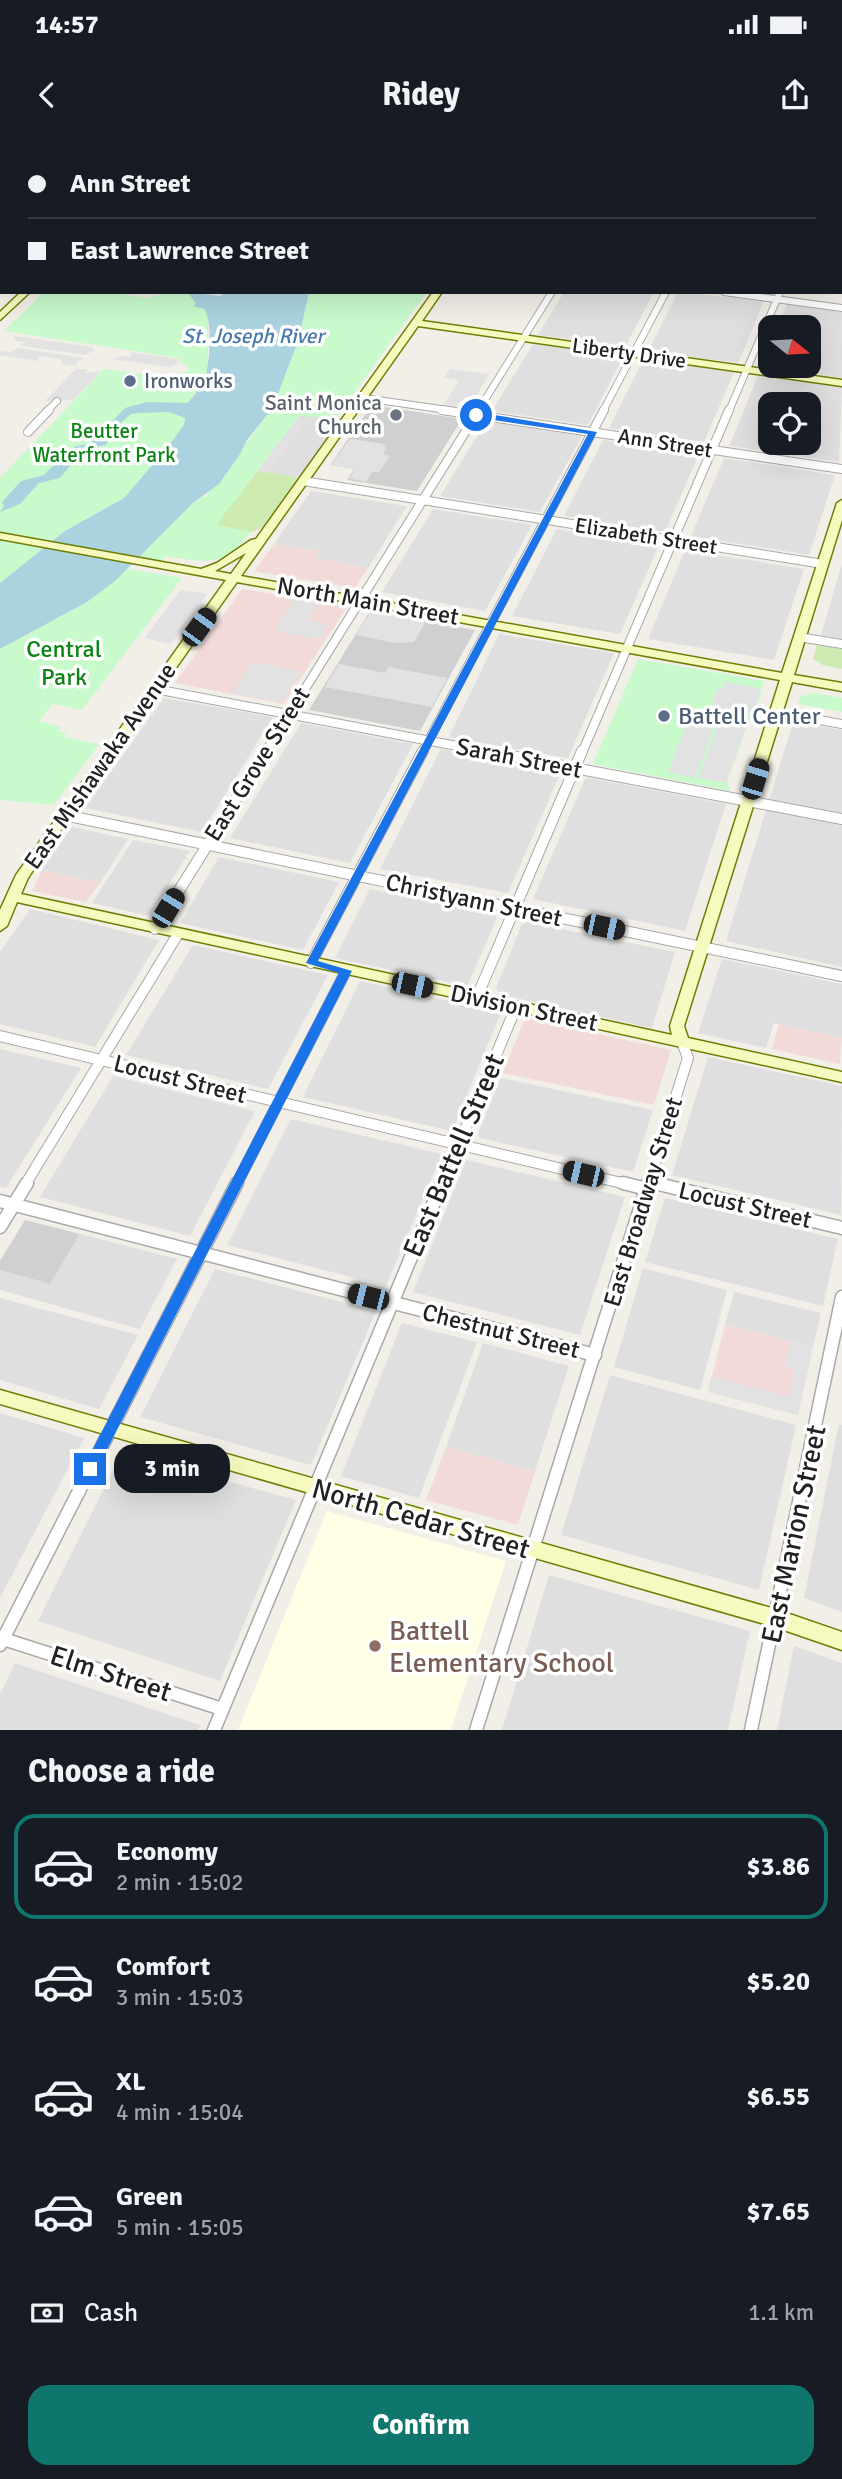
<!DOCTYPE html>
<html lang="en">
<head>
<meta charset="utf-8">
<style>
  :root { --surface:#171b24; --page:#242831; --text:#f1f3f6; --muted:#9ea1a6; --line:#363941; --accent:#0f766e }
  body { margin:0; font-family:Signika,sans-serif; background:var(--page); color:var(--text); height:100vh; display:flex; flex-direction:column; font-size:26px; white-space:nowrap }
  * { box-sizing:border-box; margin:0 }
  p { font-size:23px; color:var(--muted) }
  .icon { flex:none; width:38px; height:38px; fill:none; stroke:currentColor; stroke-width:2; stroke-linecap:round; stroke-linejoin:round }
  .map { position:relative; height:1590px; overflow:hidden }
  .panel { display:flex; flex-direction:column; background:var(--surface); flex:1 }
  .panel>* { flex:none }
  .banner { position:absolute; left:0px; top:0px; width:844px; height:154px; box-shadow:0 7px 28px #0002; display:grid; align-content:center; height:154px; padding:0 28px; background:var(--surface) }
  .needle { width:46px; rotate:108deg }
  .controls { position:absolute; left:758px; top:175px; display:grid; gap:14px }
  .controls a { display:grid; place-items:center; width:63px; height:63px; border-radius:14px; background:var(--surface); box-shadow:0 7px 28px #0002; font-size:35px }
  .end { position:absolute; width:32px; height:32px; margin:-16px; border:9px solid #1a73e8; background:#fff; box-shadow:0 0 0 4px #fff }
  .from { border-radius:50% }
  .bubble { position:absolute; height:49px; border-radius:21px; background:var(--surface); box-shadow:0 7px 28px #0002; font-size:23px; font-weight:800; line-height:49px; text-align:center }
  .car { position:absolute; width:21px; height:42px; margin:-21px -10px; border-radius:9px; box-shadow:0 0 5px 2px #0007; background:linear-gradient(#222 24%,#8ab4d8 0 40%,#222 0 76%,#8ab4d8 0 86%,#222 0) }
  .banner b { display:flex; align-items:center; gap:24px; height:66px; font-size:26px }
  .banner b+b { border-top:2px solid var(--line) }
  .banner i { width:18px; height:18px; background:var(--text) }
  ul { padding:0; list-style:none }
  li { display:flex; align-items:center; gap:21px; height:105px; margin:0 14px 10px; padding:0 14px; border:4px solid transparent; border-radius:21px }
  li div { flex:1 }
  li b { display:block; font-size:26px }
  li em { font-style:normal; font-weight:800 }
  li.selected { border-color:var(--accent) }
  li>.icon { width:63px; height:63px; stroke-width:1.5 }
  h2 { padding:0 28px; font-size:32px; line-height:84px }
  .pay { display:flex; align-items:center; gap:18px; height:77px; padding:0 28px; font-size:26px }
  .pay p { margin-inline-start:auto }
  .primary-button { display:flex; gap:14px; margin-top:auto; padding:14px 28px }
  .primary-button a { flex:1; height:80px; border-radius:21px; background:var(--accent); color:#fff; font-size:28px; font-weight:800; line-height:80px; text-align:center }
  .status { display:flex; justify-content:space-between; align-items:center; height:49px; padding:0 35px; background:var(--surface); direction:ltr }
  .status svg { height:19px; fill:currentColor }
  header { display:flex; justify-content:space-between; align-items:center; height:91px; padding:0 28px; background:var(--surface); font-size:32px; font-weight:800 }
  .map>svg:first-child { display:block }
  .residential { fill:#e0dfdf; fill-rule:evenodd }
  .commercial { fill:#f2dad9 }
  .education { fill:#ffffe5 }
  .religious { fill:#d0d0d0 }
  .grass { fill:#cdebb0 }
  .park { fill:#c8facc }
  .parking { fill:#e2e2e2 }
  .water { fill:#aad3df }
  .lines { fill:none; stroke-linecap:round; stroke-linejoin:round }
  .street-far3-casing { stroke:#a9a9a9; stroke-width:8 }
  .street-far2-casing { stroke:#a9a9a9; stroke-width:10 }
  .street-far1-casing { stroke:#a9a9a9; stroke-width:12 }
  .street-casing { stroke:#a9a9a9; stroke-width:15 }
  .secondary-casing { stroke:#707d05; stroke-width:3 }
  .street-far3 { stroke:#fff; stroke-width:6 }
  .street-far2 { stroke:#fff; stroke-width:8 }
  .street-far1 { stroke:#fff; stroke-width:10 }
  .street { stroke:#fff; stroke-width:12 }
  .secondary { fill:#f7fabf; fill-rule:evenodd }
  .route { fill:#1a73e8 }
  .service-dot { fill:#5c6f8a; stroke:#fff; stroke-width:2.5 }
  .worship-dot { fill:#6b7280; stroke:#fff; stroke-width:2.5 }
  .education-dot { fill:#8d6e63; stroke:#fff; stroke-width:2.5 }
  .labels { text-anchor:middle; stroke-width:7; stroke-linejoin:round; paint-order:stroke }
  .far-water-label { font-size:21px; font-style:italic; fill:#4a7aab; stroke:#fff }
  .far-street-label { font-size:21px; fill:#222; stroke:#fff }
  .far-service-label { font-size:21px; fill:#4e5e75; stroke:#fff; text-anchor:start }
  .far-worship-label { font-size:21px; fill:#5b616d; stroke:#fff; text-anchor:end }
  .far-park-label { font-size:21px; fill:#0c8416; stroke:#fff }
  .street-label { font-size:24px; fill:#222; stroke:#fff }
  .park-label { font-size:24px; fill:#0c8416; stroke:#fff }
  .service-label { font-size:24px; fill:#4e5e75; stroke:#fff; text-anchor:start }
  .near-street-label { font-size:28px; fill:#222; stroke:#fff }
  .near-education-label { font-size:28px; fill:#785e54; stroke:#fff; text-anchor:start }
</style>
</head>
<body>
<div class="status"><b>14:57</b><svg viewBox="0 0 49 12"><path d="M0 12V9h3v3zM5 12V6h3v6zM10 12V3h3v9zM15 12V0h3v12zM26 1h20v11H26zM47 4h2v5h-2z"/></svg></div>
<header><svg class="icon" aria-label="back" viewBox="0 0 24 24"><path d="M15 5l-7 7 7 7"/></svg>Ridey<svg class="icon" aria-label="share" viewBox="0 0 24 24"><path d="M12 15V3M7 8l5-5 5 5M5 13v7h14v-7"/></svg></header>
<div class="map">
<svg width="842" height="1590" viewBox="0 0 842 1590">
  <rect width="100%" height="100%" fill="#f2efe9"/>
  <g class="residential">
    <path d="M 564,152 L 654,152 L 625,207 L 538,195 Z"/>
    <path d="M 678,152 L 764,161 L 738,223 L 648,211 Z"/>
    <path d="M 787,164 L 842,172 L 842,238 L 762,226 L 770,205 L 770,226 L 808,226 L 808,187 L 777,187 Z"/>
    <path d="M 533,204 L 620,216 L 621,221 L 588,285 L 492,271 Z"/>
    <path d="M 644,219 L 734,232 L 704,302 L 609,288 Z"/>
    <path d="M 758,236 L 842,247 L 839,322 L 729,306 ZM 808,264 L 808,303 L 770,303 L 770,264 Z"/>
    <path d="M 308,274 L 336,278 L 338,285 L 301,338 L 258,331 L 299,276 Z"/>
    <path d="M 486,282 L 582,296 L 540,372 L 440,356 Z"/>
    <path d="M 603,300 L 699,314 L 665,392 L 564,376 Z"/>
    <path d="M 724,318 L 835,335 L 809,415 L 691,396 Z"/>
    <path d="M 311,351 L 407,366 L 368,428 L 314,418 L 318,411 L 274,404 Z"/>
    <path d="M 433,369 L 532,385 L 485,471 L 382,452 Z"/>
    <path d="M 557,389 L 659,405 L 620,494 L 512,476 Z"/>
    <path d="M 685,410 L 804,429 L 774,520 L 648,499 Z"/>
    <path d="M 842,423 L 842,499 L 821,495 Z"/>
    <path d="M 499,494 L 614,513 L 568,618 L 449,597 Z"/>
    <path d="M 164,558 L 273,577 L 202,692 L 85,668 Z"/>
    <path d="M 796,582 L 842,590 L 842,674 L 769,660 L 793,583 Z"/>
    <path d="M 301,583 L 413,604 L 350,723 L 230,698 Z"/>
    <path d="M 441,609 L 560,634 L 508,753 L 380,729 Z"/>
    <path d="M 589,638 L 726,664 L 685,791 L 533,759 L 585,639 Z"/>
    <path d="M 766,670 L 842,684 L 842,827 L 726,801 Z"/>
    <path d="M 72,687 L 128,699 L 100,743 L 42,730 Z"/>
    <path d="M 133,700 L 190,711 L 149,776 L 92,763 Z"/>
    <path d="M 219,717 L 339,742 L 303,810 L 180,783 Z"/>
    <path d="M 370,749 L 493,774 L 497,778 L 467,846 L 335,818 Z"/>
    <path d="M 30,769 L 159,800 L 95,907 L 0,884 L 0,812 Z"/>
    <path d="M 527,782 L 675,812 L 652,888 L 501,855 L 496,848 L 522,784 Z"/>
    <path d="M 193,805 L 328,835 L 268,949 L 126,915 Z"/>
    <path d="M 722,819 L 842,844 L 842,898 L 774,883 L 766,908 L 698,893 Z"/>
    <path d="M 360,841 L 494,871 L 500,875 L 452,991 L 303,957 Z"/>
    <path d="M 0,909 L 81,928 L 6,1048 L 0,1047 Z"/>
    <path d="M 708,917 L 842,946 L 841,1075 L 672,1035 Z"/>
    <path d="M 113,936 L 255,971 L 190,1096 L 40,1057 Z"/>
    <path d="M 501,938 L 653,970 L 633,1032 L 480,998 L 478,994 Z"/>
    <path d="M 291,979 L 442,1014 L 386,1146 L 227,1105 Z"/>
    <path d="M 466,1020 L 625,1057 L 580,1195 L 413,1152 Z"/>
    <path d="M 665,1058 L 838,1099 L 823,1166 L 645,1122 Z"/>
    <path d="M 80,1094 L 177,1119 L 140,1189 L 0,1150 L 0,1130 L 50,1144 Z"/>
    <path d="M 643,1128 L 727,1150 L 700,1250 L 614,1227 Z"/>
    <path d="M 215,1129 L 376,1171 L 311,1325 L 140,1277 Z"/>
    <path d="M 734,1152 L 821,1173 L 813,1207 L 725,1184 Z"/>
    <path d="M 0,1158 L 138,1195 L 99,1269 L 0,1240 Z"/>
    <path d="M 402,1183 L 477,1202 L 419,1358 L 341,1336 Z"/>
    <path d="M 483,1203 L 569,1226 L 535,1331 L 446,1307 Z"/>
    <path d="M 610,1235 L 796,1285 L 759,1450 L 561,1395 Z"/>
    <path d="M 0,1273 L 84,1298 L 0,1458 Z"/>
    <path d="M 839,1284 L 842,1285 L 842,1472 L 804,1458 Z"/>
    <path d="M 122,1312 L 296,1360 L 220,1541 L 38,1481 Z"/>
    <path d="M 549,1435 L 750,1491 L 728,1590 L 502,1590 Z"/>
    <path d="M 794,1506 L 842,1523 L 842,1590 L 777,1590 Z"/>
    <path d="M 15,1523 L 200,1585 L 198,1590 L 0,1590 L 0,1554 Z"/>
  </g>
  <g class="commercial">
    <path d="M 274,404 L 319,411 L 315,418 L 368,428 L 355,448 L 257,432 L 255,430 Z"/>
    <path d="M 242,449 L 347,467 L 284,564 L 175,543 Z"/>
    <path d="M 42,730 L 100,743 L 86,762 L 32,751 Z"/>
    <path d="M 530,879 L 671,910 L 654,965 L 503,933 L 524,881 Z"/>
    <path d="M 779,884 L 842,898 L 840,924 L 772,909 Z"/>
    <path d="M 725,1184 L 813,1207 L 798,1275 L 708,1252 Z"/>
    <path d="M 446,1307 L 535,1331 L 518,1385 L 426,1360 Z"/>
  </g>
  <path class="education" d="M 327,1371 L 506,1421 L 451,1590 L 238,1590 Z"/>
  <g class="religious">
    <path d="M 372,265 L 462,279 L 417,351 L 347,340 L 354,329 L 330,325 Z"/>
    <path d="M 370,471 L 475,490 L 420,591 L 309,570 Z"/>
    <path d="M 25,1080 L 80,1094 L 50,1144 L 0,1130 L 0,1121 Z"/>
  </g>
  <g class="grass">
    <path d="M 258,331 L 301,338 L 262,388 L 251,392 L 215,385 Z"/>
    <path d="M 817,505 L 842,509 L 842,529 L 823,525 L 813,519 Z"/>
  </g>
  <g class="park">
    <path d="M 40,152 L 105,152 L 148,158 L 169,152 L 187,152 L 208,173 L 208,227 L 204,241 L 187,263 L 184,285 L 167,308 L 124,358 L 65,391 L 0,443 L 0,338 L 104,229 L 168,237 L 188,231 L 188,226 L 179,222 L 179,218 L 4,191 L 39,157 Z"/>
    <path d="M 309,152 L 427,152 L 336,278 L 299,276 L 216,385 L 251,392 C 223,429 207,422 165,416 L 158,425 L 135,420 L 193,363 L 207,355 L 272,269 L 298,202 Z"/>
    <path d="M 127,429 L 182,438 L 82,570 L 53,564 L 39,581 L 61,587 L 58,591 L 66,593 L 64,597 L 99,604 L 54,665 L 0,660 L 0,509 L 87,462 Z"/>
    <path d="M 638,519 L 764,541 L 754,580 L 748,582 L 727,643 L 731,651 L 593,624 Z"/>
    <path d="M 814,553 L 842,558 L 842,572 L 798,564 L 801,556 Z"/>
  </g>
  <g class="parking">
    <path d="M 14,196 L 93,207 L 94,211 L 84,215 L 23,206 L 20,205 L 26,202 L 15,201 Z"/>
    <path d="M 19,208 L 84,218 L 77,222 L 76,226 L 62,224 L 61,219 L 39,216 L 38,221 L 0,215 L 0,211 L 11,212 Z"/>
    <path d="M 131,212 L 178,219 L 178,224 L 168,227 L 112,219 L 121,216 L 132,217 Z"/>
    <path d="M 76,229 L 88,229 L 85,233 L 101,231 L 73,260 L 45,261 Z"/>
    <path d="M 450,229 L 489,234 L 469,268 L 444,264 L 459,240 L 444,238 Z"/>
    <path d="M 298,280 L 306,281 L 268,332 L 259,331 Z"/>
    <path d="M 350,299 L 384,304 L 386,309 L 383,314 L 390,316 L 379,332 L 372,332 L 366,342 L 350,338 L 355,329 L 331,325 Z"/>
    <path d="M 181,450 L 207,454 L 171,504 L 144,498 Z"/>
    <path d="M 295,459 L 319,463 L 307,480 L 328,484 L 319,499 L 274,491 Z"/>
    <path d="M 371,471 L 426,481 L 414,502 L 396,503 L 356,495 Z"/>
    <path d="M 253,522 L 301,531 L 281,562 L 232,553 Z"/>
    <path d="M 339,524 L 385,533 L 388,527 L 447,538 L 432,567 L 325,547 Z"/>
    <path d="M 723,542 L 760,548 L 755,575 L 741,575 L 749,578 L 726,643 L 698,638 L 721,575 L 728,577 L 731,573 L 712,565 L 716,550 L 725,547 Z"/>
    <path d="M 691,573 L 717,578 L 695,638 L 668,632 Z"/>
    <path d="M 790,1201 L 813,1207 L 798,1275 L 708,1252 L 711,1237 L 789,1257 L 795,1229 L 785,1226 Z"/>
  </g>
  <path class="water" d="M 187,152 L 220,156 L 225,152 L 309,152 L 298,202 L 272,269 L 247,300 L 240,314 L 219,344 L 193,363 L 115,441 L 87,462 L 0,509 L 0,443 L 65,391 L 124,358 L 167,308 L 184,285 L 185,278 L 169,272 L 137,273 L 131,274 L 116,287 L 117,290 L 105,305 L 83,310 L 60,338 L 39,343 L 20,364 L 0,372 L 4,366 L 2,362 L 21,341 L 44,335 L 70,308 L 91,303 L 125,268 L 147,262 L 187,263 C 194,256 200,249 204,240 C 210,227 213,180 204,169 L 193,166 L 196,163 Z"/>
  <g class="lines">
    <g class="street-far3-casing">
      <g id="street-far3">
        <path d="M 752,0 L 766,2"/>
        <path d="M 402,1 L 410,2"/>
        <path d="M 724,152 L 842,168"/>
        <path d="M 364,258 L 454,271"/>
        <path d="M 47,271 L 57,261"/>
        <path d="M 478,271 L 552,152"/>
        <path d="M 603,271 L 666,152"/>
        <path d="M 729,271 L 780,152"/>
      </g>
    </g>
    <g class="street-far2-casing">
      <g id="street-far2">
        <path d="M 442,270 L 842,329"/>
        <path d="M 28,292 L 49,270"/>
        <path d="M 303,341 L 823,424"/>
        <path d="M 799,497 L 842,504"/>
        <path d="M 155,549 L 494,613"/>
        <path d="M 775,572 L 842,584"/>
        <path d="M 265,613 L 479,270"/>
        <path d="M 422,613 L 604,270"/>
        <path d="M 582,613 L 729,270"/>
      </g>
    </g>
    <g class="street-far1-casing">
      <g id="street-far1">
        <path d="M 485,611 L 842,679"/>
        <path d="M 64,675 L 842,836"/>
        <path d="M 155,789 L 266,611"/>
        <path d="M 311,823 L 423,611"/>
        <path d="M 476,859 L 582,611"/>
        <path d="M 0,896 L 630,1045"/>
        <path d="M 649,1042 L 662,1045"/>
        <path d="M 25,1045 L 178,794"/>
        <path d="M 236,1045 L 346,831"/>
        <path d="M 442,1045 L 516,867"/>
        <path d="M 648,1045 L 688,918 L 682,902"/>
      </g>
    </g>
    <g class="street-casing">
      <g id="street">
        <path d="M 623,1043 L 647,1049"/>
        <path d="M 654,1043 L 842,1088"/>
        <path d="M 0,1061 L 595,1215"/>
        <path d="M 0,1087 L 27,1043"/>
        <path d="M 0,1498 L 222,1569"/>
        <path d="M 0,1505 L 237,1043"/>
        <path d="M 214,1590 L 442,1043"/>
        <path d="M 476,1590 L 648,1043"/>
        <path d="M 751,1590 L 842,1157"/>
      </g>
    </g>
    <g class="secondary-casing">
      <g id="secondary">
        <path d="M 543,0 L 551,0 L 541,2 Z"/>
        <rect x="0" y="11" width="2" height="4"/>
        <rect x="0" y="140" width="2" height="6"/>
        <path d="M 21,152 L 30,152 L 0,180 L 0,172 Z"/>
        <path d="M 433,152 L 442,152 L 422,181 L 842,240 L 842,246 L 418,186 L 241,436 L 782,533 L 837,363 L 842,360 L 842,380 L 794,535 L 842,543 L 842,551 L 792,542 L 684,886 L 688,898 L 842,932 L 842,942 L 17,762 L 7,786 L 0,791 L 0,770 L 16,735 L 226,440 L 0,399 L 0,393 L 201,429 L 217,423 L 251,400 L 256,399 ZM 246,413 L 231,434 L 215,431 ZM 237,442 L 780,540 L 670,886 L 672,895 L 21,754 L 28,738 L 45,712 Z"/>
        <path d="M 0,1250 L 775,1469 L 842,1492 L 842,1510 L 775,1487 L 0,1264 Z"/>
      </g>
    </g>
    <use href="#street-far3" class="street-far3"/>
    <use href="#street-far2" class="street-far2"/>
    <use href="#street-far1" class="street-far1"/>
    <use href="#street" class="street"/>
    <use href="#secondary" class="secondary"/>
  </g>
  <path class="route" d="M 476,272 L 597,292 L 318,821 L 352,831 L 95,1333 L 85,1333 L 85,1324 L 339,833 L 306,823 L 588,294 L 473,277 Z"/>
  <g class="service-dot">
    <circle cx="130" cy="241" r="7"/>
    <circle cx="664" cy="576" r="7"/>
  </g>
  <circle class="worship-dot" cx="396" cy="275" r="7"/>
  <circle class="education-dot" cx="375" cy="1506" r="7"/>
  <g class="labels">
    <g class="far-water-label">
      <text x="253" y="203">St. Joseph River</text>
    </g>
    <g class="far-street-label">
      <text transform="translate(629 213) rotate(8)" y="7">Liberty Drive</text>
      <text transform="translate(665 303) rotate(9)" y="7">Ann Street</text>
      <text transform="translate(646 396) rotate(9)" y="7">Elizabeth Street</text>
    </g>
    <g class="far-service-label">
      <text x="144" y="248">Ironworks</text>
    </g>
    <g class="far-worship-label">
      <text x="382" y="270">Saint Monica<tspan x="382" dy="24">Church</tspan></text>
    </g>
    <g class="far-park-label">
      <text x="104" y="298">Beutter<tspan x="104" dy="24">Waterfront Park</tspan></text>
    </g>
    <g class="street-label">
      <text transform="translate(368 461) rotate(10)" y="8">North Main Street</text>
      <text transform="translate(519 618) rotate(11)" y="8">Sarah Street</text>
      <text transform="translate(257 624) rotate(-58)" y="8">East Grove Street</text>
      <text transform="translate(100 626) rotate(-55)" y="8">East Mishawaka Avenue</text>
      <text transform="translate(474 760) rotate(12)" y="8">Christyann Street</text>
      <text transform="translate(524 868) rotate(12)" y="8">Division Street</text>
      <text transform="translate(180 939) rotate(14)" y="8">Locust Street</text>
      <text transform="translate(643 1062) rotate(-73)" y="8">East Broadway Street</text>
      <text transform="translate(745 1065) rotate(13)" y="8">Locust Street</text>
      <text transform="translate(501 1191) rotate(14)" y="8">Chestnut Street</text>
    </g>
    <g class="park-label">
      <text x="64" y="517">Central<tspan x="64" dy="28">Park</tspan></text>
    </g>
    <g class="service-label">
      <text x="678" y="584">Battell Center</text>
    </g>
    <g class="near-street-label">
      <text transform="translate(453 1015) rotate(-67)" y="10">East Battell Street</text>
      <text transform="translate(421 1378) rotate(16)" y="10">North Cedar Street</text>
      <text transform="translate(793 1394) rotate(-78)" y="10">East Marion Street</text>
      <text transform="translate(111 1533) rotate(18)" y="10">Elm Street</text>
    </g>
    <g class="near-education-label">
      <text x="389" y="1500">Battell<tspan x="389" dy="32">Elementary School</tspan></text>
    </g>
  </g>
</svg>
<div class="controls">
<a><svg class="needle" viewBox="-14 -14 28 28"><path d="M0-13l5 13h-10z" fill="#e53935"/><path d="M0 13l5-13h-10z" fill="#9ea1a6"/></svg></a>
<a><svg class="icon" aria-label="locate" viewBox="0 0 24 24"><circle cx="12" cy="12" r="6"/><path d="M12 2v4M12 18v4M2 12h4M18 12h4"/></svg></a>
</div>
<i class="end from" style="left:476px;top:275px"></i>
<i class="end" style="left:90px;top:1329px"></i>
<div class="bubble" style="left:114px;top:1304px;width:116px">3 min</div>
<i class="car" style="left:199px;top:487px;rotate:36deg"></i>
<i class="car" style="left:755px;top:639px;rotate:17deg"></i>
<i class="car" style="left:168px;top:768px;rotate:31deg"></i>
<i class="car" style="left:604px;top:787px;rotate:102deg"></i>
<i class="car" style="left:412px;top:845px;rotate:102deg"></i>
<i class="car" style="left:583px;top:1034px;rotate:283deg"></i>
<i class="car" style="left:368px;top:1157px;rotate:284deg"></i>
<div class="banner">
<b><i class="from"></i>Ann Street</b>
<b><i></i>East Lawrence Street</b>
</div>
</div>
<section class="panel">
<h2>Choose a ride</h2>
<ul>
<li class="selected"><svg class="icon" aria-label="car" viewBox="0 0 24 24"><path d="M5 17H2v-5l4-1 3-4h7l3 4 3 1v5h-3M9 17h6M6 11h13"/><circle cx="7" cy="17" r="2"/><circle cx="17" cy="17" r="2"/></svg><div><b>Economy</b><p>2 min · 15:02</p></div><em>$3.86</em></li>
<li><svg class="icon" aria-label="car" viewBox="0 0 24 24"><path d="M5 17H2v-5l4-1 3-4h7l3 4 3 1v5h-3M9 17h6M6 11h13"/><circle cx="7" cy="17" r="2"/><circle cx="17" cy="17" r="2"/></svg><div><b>Comfort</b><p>3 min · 15:03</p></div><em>$5.20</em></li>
<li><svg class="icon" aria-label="car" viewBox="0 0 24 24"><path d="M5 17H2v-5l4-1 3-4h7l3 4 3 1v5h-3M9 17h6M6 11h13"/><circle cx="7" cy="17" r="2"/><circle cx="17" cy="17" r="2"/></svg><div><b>XL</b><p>4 min · 15:04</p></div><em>$6.55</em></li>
<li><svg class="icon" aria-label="car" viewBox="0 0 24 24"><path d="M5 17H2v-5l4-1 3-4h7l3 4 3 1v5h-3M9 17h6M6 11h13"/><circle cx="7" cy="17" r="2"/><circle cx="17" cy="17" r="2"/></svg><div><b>Green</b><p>5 min · 15:05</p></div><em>$7.65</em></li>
</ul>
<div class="pay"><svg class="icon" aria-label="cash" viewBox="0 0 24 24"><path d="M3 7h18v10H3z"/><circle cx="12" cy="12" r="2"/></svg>Cash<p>1.1 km</p></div>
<div class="primary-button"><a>Confirm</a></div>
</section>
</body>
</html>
